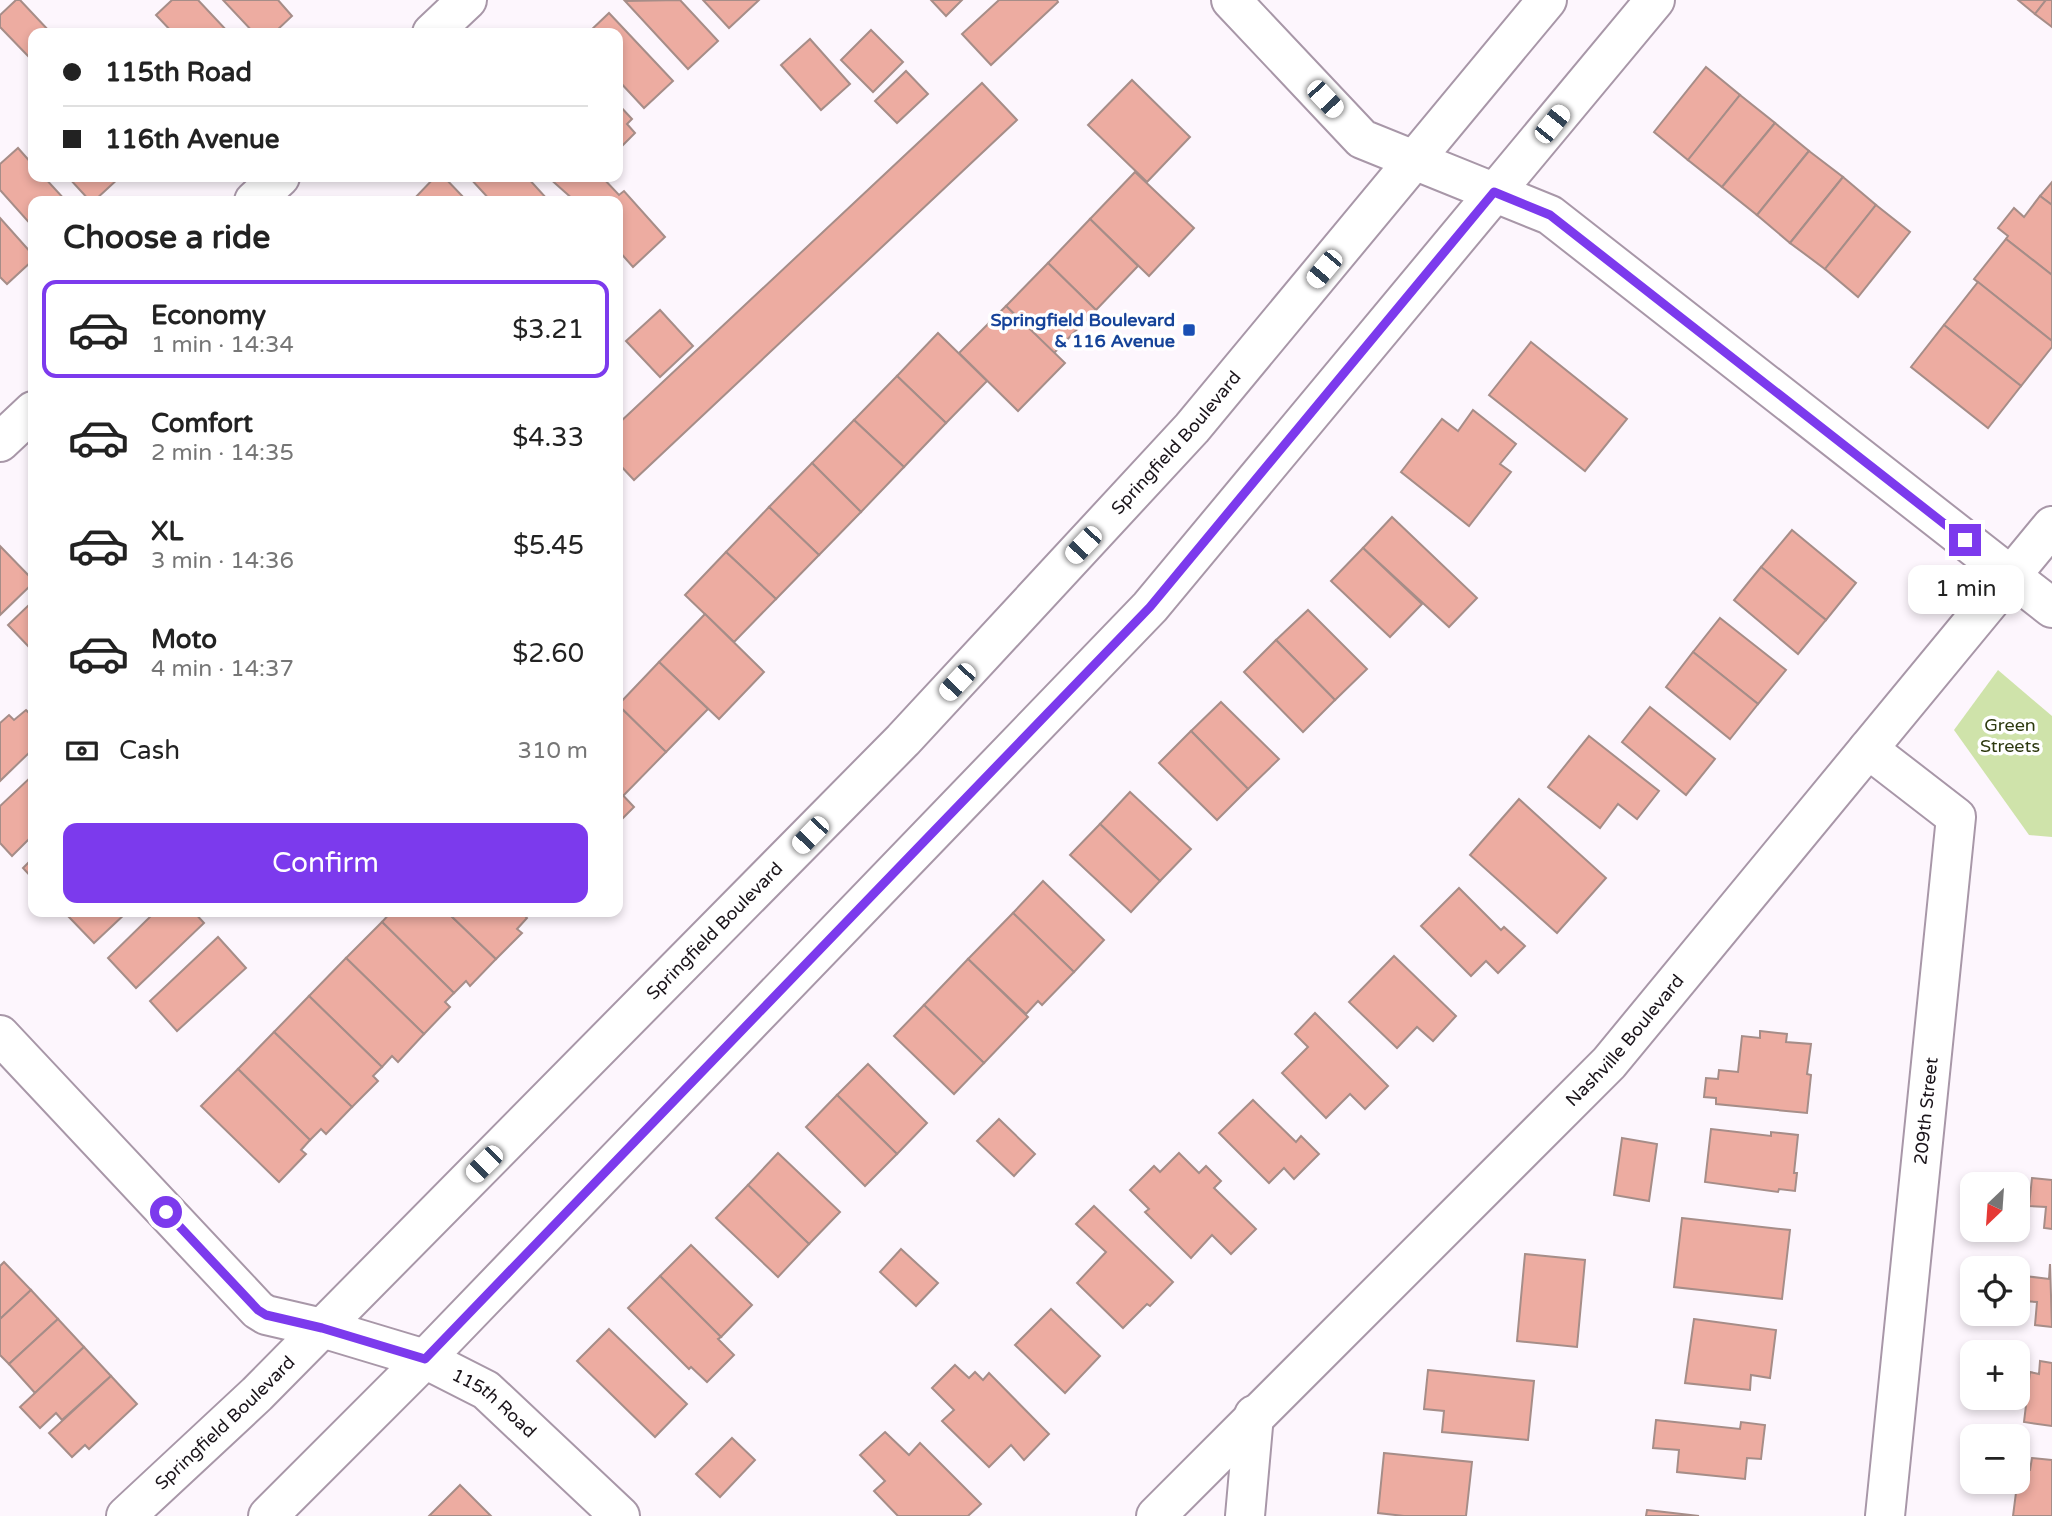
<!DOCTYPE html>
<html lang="en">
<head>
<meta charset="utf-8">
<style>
  :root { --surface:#fff; --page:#f6f6f6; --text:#222; --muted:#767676; --line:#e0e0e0; --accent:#7c3aed }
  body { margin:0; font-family:"Varela Round",sans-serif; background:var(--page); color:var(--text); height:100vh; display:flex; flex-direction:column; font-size:26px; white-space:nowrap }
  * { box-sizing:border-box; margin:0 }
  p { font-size:23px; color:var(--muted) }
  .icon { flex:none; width:38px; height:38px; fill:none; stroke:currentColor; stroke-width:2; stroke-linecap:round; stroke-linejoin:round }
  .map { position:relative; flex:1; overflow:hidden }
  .panel { position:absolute; left:28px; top:196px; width:595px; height:721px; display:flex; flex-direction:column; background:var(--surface); border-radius:14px; box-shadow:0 4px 10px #0003 }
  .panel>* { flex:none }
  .hud { position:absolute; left:28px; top:28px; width:595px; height:154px; border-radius:14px; box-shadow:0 4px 10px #0003; display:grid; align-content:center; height:154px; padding:0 35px; background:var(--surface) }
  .needle { width:46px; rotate:205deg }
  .controls { position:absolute; left:1960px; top:1172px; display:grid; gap:14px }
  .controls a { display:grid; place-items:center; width:70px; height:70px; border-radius:14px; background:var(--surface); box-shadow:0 4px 10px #0003; font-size:35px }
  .end { position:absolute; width:32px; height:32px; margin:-16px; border:9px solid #7c3aed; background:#fff; box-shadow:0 0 0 4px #fff }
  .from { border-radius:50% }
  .bubble { position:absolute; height:49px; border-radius:14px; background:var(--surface); box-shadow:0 4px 10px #0003; font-size:23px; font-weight:600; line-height:49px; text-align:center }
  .car { position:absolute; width:21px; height:42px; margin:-21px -10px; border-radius:9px; box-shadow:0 0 5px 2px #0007; background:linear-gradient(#fff 24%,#345 0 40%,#fff 0 76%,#345 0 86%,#fff 0) }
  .hud b { display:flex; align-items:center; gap:24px; height:66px; font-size:26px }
  .hud b+b { border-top:2px solid var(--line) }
  .hud i { width:18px; height:18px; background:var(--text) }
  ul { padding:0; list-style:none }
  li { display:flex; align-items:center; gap:21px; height:98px; margin:0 14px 10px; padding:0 21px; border:4px solid transparent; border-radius:14px }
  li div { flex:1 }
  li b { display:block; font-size:26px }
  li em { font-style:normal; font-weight:600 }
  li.selected { border-color:var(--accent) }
  li>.icon { width:63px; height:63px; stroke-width:1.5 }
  h2 { padding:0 35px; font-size:32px; line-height:84px }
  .pay { display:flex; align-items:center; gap:18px; height:77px; padding:0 35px; font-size:26px }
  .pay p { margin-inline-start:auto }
  .button { display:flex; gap:14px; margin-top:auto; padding:14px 35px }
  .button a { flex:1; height:80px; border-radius:14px; background:var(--accent); color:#fff; font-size:28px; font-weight:600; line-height:80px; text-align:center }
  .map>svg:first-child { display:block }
  .green { fill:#cfe3aa }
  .building { fill:#edaca1; stroke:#a68d88; stroke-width:2 }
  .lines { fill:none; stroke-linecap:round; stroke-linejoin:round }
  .minor-casing { stroke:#a897a8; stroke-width:42 }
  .major-casing { stroke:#a897a8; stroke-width:42 }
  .minor { stroke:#fff; stroke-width:38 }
  .major { stroke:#fff; stroke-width:38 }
  .route { stroke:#7c3aed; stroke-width:9 }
  .transit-dot { fill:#1a4fb4; stroke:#fff; stroke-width:2.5 }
  .labels { text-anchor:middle; stroke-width:7; stroke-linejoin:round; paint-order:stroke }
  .transit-label { font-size:18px; font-weight:bold; fill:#164399; stroke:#fff; text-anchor:end }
  .street-label { font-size:18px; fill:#1a141a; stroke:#fff }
  .park-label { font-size:18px; fill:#2d390f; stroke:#fff }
</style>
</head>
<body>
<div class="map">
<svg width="2052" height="1516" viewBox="0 0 2052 1516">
  <rect width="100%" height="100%" fill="#fdf6fd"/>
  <path class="green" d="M 1998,670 L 2052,716 L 2052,837 L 2029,835 L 1954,730 Z"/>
  <g class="building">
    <path d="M 16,0 L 20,0 L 51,33 L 33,33 L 33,53 L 29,57 L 0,27 L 0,15 Z"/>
    <path d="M 172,0 L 198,0 L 229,33 L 173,33 L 156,15 Z"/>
    <path d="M 223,0 L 278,0 L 292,16 L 274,33 L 254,33 Z"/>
    <path d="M 680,0 L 718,41 L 688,69 L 625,1 Z"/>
    <path d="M 703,0 L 759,0 L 729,28 Z"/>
    <path d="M 931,0 L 962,0 L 946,16 Z"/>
    <path d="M 999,0 L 1057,0 L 1058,2 L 991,65 L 962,34 Z"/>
    <path d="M 2018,0 L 2046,0 L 2035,14 Z"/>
    <path d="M 2046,0 L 2052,0 L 2052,27 L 2035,14 Z"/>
    <path d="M 609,13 L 673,81 L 644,108 L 618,80 L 618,33 L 588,33 Z"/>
    <path d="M 871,30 L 903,62 L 873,92 L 841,60 Z"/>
    <path d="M 810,39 L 850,84 L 821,110 L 781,65 Z"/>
    <path d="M 1706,67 L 1740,95 L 1688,160 L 1654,132 Z"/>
    <path d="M 906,71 L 928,94 L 897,123 L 875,101 Z"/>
    <path d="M 1132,80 L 1190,137 L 1147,182 L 1088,125 Z"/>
    <path d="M 982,83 L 1017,120 L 634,480 L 618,463 L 618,424 Z"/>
    <path d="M 1740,95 L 1775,123 L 1722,187 L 1688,160 Z"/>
    <path d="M 618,104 L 632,119 L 627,124 L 635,133 L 618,150 Z"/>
    <path d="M 1775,123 L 1809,151 L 1757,215 L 1722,187 Z"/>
    <path d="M 18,148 L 33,165 L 33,177 L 44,177 L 66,201 L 33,201 L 33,227 L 0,190 L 0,164 Z"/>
    <path d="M 1809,151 L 1843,177 L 1790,243 L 1757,215 Z"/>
    <path d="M 1135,172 L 1194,228 L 1149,276 L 1090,219 Z"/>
    <path d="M 68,177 L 120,177 L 94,201 L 90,201 Z"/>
    <path d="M 435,177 L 444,177 L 467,201 L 412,201 Z"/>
    <path d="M 469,177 L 527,177 L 548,200 L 491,201 Z"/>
    <path d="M 548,177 L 602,177 L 619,195 L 624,191 L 665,237 L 633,267 L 618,250 L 618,201 L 575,201 Z"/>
    <path d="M 1843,177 L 1876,205 L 1825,269 L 1790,243 Z"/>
    <path d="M 2052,182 L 2052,205 L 2040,196 Z"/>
    <path d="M 2040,196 L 2052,205 L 2052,275 L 2006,239 L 2008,236 L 1998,228 L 2014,208 L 2024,217 Z"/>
    <path d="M 1876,205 L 1910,232 L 1858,297 L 1825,269 Z"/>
    <path d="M 0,218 L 33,255 L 33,260 L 7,284 L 0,277 Z"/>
    <path d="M 1090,219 L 1138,266 L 1096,310 L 1048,263 Z"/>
    <path d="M 2006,239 L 2052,275 L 2052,341 L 1974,279 Z"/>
    <path d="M 1048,263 L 1096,310 L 1054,353 L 1006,306 Z"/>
    <path d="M 1978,282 L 2052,341 L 2052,347 L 2021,386 L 1944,325 Z"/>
    <path d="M 1006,306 L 1065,363 L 1018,411 L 959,353 Z"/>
    <path d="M 660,310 L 693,346 L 660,377 L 626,341 Z"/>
    <path d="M 1944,325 L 2021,386 L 1988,428 L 1911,367 Z"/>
    <path d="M 938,333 L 987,381 L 946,423 L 897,376 Z"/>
    <path d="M 1531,342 L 1627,419 L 1585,471 L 1489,395 Z"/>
    <path d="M 897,376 L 946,423 L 904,467 L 854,420 Z"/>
    <path d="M 1473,410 L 1516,444 L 1500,464 L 1511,472 L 1469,526 L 1401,472 L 1442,419 L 1458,431 Z"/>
    <path d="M 854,420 L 904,467 L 861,512 L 812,463 Z"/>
    <path d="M 812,463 L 861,512 L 819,555 L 769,507 Z"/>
    <path d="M 769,507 L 819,555 L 776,599 L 726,552 Z"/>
    <path d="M 1392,517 L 1477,598 L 1449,627 L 1363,548 Z"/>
    <path d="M 1792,530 L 1856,583 L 1826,620 L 1761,567 Z"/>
    <path d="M 0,546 L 33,580 L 33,583 L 0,615 Z"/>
    <path d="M 1363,548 L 1422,604 L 1390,637 L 1331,581 Z"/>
    <path d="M 726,552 L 776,599 L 734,642 L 685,595 Z"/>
    <path d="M 1761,567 L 1826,620 L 1798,654 L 1734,600 Z"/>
    <path d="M 33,601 L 33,643 L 29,647 L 8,625 Z"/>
    <path d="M 1308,610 L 1367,669 L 1335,700 L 1276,640 Z"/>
    <path d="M 705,614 L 764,672 L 719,719 L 659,662 Z"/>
    <path d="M 1720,618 L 1786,670 L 1758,704 L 1693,652 Z"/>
    <path d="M 1276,640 L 1335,700 L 1303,732 L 1244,672 Z"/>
    <path d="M 1693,652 L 1758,704 L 1730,739 L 1666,687 Z"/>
    <path d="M 659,662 L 708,709 L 666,752 L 618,705 Z"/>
    <path d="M 1221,702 L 1279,759 L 1248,789 L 1191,731 Z"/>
    <path d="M 618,705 L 666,752 L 623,796 L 618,790 Z"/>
    <path d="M 1650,707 L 1715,759 L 1686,795 L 1622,742 Z"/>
    <path d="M 26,710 L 33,717 L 33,749 L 0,781 L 0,723 L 9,715 L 14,720 Z"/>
    <path d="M 1191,731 L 1248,789 L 1217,820 L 1159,763 Z"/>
    <path d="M 1589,736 L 1659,791 L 1637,819 L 1618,804 L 1600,828 L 1548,787 Z"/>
    <path d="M 33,775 L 33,835 L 12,856 L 0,843 L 0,806 Z"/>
    <path d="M 618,790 L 634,807 L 618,823 Z"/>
    <path d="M 1130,792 L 1191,849 L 1160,881 L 1100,824 Z"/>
    <path d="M 1519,799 L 1606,878 L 1557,933 L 1470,855 Z"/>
    <path d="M 1100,824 L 1160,881 L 1131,912 L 1070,855 Z"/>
    <path d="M 33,858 L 33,879 L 23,868 Z"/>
    <path d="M 1043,881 L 1104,940 L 1074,972 L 1013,913 Z"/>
    <path d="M 1459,888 L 1501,930 L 1504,927 L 1525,946 L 1498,973 L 1486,961 L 1471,976 L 1421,926 Z"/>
    <path d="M 68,912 L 127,912 L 94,943 L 66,914 Z"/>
    <path d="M 155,912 L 194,912 L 204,923 L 136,988 L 108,958 Z"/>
    <path d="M 391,912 L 447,912 L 496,959 L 470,986 L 466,981 L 454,993 L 382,922 Z"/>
    <path d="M 447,912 L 521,912 L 527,918 L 517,929 L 522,933 L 496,959 Z"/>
    <path d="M 1013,913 L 1074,972 L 1042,1005 L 1038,1001 L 1026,1014 L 968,959 Z"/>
    <path d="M 382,922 L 454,993 L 445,1002 L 450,1007 L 424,1034 L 346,958 Z"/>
    <path d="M 218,937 L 246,968 L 177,1031 L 150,1001 Z"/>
    <path d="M 1394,956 L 1456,1016 L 1433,1041 L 1417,1027 L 1397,1048 L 1349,1002 Z"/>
    <path d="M 346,958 L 424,1034 L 398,1062 L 392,1056 L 382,1067 L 309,996 Z"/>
    <path d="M 968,959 L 1028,1017 L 984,1063 L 924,1005 Z"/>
    <path d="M 309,996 L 382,1067 L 373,1076 L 378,1081 L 352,1107 L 274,1032 Z"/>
    <path d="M 924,1005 L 984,1063 L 954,1094 L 894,1036 Z"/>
    <path d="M 1315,1013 L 1388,1086 L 1365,1109 L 1350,1094 L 1326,1118 L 1282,1073 L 1308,1047 L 1295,1034 Z"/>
    <path d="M 1760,1031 L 1787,1034 L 1786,1042 L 1811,1044 L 1807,1074 L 1811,1075 L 1807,1113 L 1716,1104 L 1716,1098 L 1704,1097 L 1706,1078 L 1718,1079 L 1719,1070 L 1738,1072 L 1742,1036 L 1760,1038 Z"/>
    <path d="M 274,1032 L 352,1107 L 326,1134 L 321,1129 L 310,1140 L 238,1069 Z"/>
    <path d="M 868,1064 L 927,1123 L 897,1154 L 837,1095 Z"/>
    <path d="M 238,1069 L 310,1140 L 301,1150 L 306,1154 L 279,1182 L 201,1106 Z"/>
    <path d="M 837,1095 L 897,1154 L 865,1186 L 806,1127 Z"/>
    <path d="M 1253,1100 L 1296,1142 L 1301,1136 L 1319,1154 L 1294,1179 L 1284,1168 L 1269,1183 L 1219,1133 Z"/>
    <path d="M 999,1119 L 1035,1154 L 1014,1176 L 977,1141 Z"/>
    <path d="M 1711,1129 L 1771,1136 L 1771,1132 L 1798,1135 L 1794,1173 L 1797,1173 L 1795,1191 L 1779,1189 L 1778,1192 L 1705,1182 Z"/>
    <path d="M 1622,1138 L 1657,1144 L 1649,1201 L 1614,1195 Z"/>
    <path d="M 778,1153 L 840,1212 L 809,1244 L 748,1185 Z"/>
    <path d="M 1179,1153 L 1199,1173 L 1206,1166 L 1221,1181 L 1214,1188 L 1256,1229 L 1231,1254 L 1212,1235 L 1191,1258 L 1145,1212 L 1149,1209 L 1130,1190 L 1154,1166 L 1160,1172 Z"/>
    <path d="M 2032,1178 L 2052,1180 L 2052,1229 L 2044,1228 L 2046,1207 L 2029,1206 Z"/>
    <path d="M 748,1185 L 809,1244 L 778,1277 L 716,1218 Z"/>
    <path d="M 1094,1206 L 1173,1282 L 1150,1306 L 1147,1304 L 1123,1328 L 1077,1283 L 1106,1252 L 1076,1224 Z"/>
    <path d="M 1682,1218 L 1790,1230 L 1782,1299 L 1674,1287 Z"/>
    <path d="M 691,1245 L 752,1305 L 721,1337 L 660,1276 Z"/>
    <path d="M 901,1249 L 938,1283 L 916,1306 L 880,1272 Z"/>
    <path d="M 1525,1254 L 1585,1260 L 1577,1347 L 1517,1341 Z"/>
    <path d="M 4,1262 L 31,1290 L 0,1319 L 0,1266 Z"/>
    <path d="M 2050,1264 L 2052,1327 L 2035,1325 L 2037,1302 L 2023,1301 L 2025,1276 L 2049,1279 Z"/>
    <path d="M 660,1276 L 721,1337 L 718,1339 L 734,1355 L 707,1382 L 691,1367 L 689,1369 L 628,1308 Z"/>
    <path d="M 31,1290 L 58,1319 L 9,1364 L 0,1355 L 0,1319 Z"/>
    <path d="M 1051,1309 L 1100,1356 L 1065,1393 L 1015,1345 Z"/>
    <path d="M 58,1319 L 84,1347 L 35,1393 L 9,1364 Z"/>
    <path d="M 1694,1319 L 1776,1330 L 1770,1378 L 1751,1375 L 1750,1390 L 1685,1383 Z"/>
    <path d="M 609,1329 L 687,1404 L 655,1437 L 577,1361 Z"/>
    <path d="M 84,1347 L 111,1376 L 62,1420 L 56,1413 L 40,1428 L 20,1407 Z"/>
    <path d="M 2040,1361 L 2052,1363 L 2052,1426 L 2024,1422 L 2030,1372 L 2039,1374 Z"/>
    <path d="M 955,1365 L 969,1378 L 975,1372 L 983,1380 L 989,1373 L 1049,1434 L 1024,1460 L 1011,1445 L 989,1467 L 942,1421 L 954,1410 L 932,1388 Z"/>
    <path d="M 1428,1370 L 1534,1381 L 1528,1440 L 1442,1432 L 1444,1411 L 1424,1409 Z"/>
    <path d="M 111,1376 L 137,1404 L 89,1449 L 85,1445 L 72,1457 L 49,1433 Z"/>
    <path d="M 1656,1420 L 1740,1429 L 1741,1422 L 1765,1425 L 1761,1459 L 1747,1458 L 1745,1479 L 1677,1472 L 1679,1450 L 1653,1448 Z"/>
    <path d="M 885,1432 L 909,1455 L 920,1443 L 981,1504 L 968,1516 L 898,1516 L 874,1491 L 885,1481 L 860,1455 Z"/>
    <path d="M 732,1438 L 755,1460 L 720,1497 L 696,1474 Z"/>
    <path d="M 1384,1453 L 1472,1462 L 1466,1516 L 1404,1516 L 1378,1513 Z"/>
    <path d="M 2032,1458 L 2052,1460 L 2052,1516 L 2013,1516 L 2019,1469 L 2030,1470 Z"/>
    <path d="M 460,1485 L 491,1516 L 429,1516 Z"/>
    <path d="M 1647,1510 L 1699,1516 L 1646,1516 Z"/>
  </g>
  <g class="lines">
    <g class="minor-casing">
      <g id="minor">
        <path d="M 1231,0 L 1362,139 L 1550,215 L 2052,608"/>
        <path d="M 432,33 L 467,0"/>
        <path d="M 254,201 L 280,177"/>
        <path d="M 0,442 L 33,411"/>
        <path d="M 1868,749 L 1956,817 L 1885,1516"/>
        <path id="s1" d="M 0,1035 L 258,1310 L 266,1315 L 322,1328 L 425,1359 L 486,1390 L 620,1516"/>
        <path id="s2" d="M 1156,1516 L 1609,1063 L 2052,526"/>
        <path d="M 1245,1516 L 1254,1415"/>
      </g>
    </g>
    <g class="major-casing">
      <g id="major">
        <path id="s3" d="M 126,1516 L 257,1394 L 903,740 L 1192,428 L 1547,0"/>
        <path d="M 268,1516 L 425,1359 L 1150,607 L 1655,0"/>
      </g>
    </g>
    <use href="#minor" class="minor"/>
    <use href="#major" class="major"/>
  </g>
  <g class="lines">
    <path class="route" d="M 166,1212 L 258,1310 L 266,1315 L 322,1328 L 425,1359 L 1150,607 L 1494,192 L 1550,215 L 1965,540"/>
  </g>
  <rect class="transit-dot" x="1182" y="323" width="14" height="14" rx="3.5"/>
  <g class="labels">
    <g class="transit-label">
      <text x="1175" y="326">Springfield Boulevard<tspan x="1175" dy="21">&amp; 116 Avenue</tspan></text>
    </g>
    <g class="street-label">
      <text dy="6" stroke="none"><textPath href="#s3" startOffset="1502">Springfield Boulevard</textPath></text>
      <text dy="6" stroke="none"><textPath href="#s3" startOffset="830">Springfield Boulevard</textPath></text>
      <text dy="6" stroke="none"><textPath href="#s2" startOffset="668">Nashville Boulevard</textPath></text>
      <text transform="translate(1926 1111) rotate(-84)" y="6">209th Street</text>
      <text dy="6" stroke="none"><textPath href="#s1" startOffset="634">115th Road</textPath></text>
      <text dy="6" stroke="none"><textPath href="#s3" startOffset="136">Springfield Boulevard</textPath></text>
    </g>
    <g class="park-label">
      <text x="2010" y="731">Green<tspan x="2010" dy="21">Streets</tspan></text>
    </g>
  </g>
</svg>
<div class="controls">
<a><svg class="needle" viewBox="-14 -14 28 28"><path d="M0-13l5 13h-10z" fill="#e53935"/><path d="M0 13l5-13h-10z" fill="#767676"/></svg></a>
<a><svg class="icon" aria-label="locate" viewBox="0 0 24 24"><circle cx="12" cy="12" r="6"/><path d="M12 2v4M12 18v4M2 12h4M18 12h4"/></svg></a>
<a>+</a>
<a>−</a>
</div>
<i class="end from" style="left:166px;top:1212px"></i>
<i class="end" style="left:1965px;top:540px"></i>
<div class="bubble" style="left:1908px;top:565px;width:116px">1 min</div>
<i class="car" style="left:1325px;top:99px;rotate:137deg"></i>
<i class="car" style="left:1552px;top:124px;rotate:39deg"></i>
<i class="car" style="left:1324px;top:269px;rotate:220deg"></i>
<i class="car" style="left:1083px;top:545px;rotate:223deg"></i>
<i class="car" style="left:957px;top:682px;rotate:223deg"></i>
<i class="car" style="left:810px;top:835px;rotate:224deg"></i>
<i class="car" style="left:484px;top:1164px;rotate:225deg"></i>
<div class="hud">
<b><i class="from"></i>115th Road</b>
<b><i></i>116th Avenue</b>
</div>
<section class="panel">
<h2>Choose a ride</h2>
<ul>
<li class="selected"><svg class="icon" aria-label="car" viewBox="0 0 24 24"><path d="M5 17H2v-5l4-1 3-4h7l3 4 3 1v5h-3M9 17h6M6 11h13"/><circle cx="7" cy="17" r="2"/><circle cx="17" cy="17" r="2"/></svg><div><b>Economy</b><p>1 min · 14:34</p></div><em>$3.21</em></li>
<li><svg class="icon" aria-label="car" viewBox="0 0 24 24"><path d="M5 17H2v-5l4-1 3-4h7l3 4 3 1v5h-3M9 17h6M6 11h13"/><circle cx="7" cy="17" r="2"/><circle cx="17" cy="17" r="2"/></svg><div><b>Comfort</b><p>2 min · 14:35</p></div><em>$4.33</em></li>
<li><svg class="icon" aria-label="car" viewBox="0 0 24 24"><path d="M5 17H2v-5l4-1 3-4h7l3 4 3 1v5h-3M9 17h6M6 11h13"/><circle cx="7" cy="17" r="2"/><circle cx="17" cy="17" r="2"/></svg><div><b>XL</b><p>3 min · 14:36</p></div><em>$5.45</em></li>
<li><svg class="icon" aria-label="car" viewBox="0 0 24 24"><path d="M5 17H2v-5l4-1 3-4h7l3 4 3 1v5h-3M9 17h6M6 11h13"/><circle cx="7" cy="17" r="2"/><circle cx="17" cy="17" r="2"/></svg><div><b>Moto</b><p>4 min · 14:37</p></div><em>$2.60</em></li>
</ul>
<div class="pay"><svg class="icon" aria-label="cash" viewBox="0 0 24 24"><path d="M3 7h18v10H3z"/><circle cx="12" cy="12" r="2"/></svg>Cash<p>310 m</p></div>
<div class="button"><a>Confirm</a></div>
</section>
</div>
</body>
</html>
